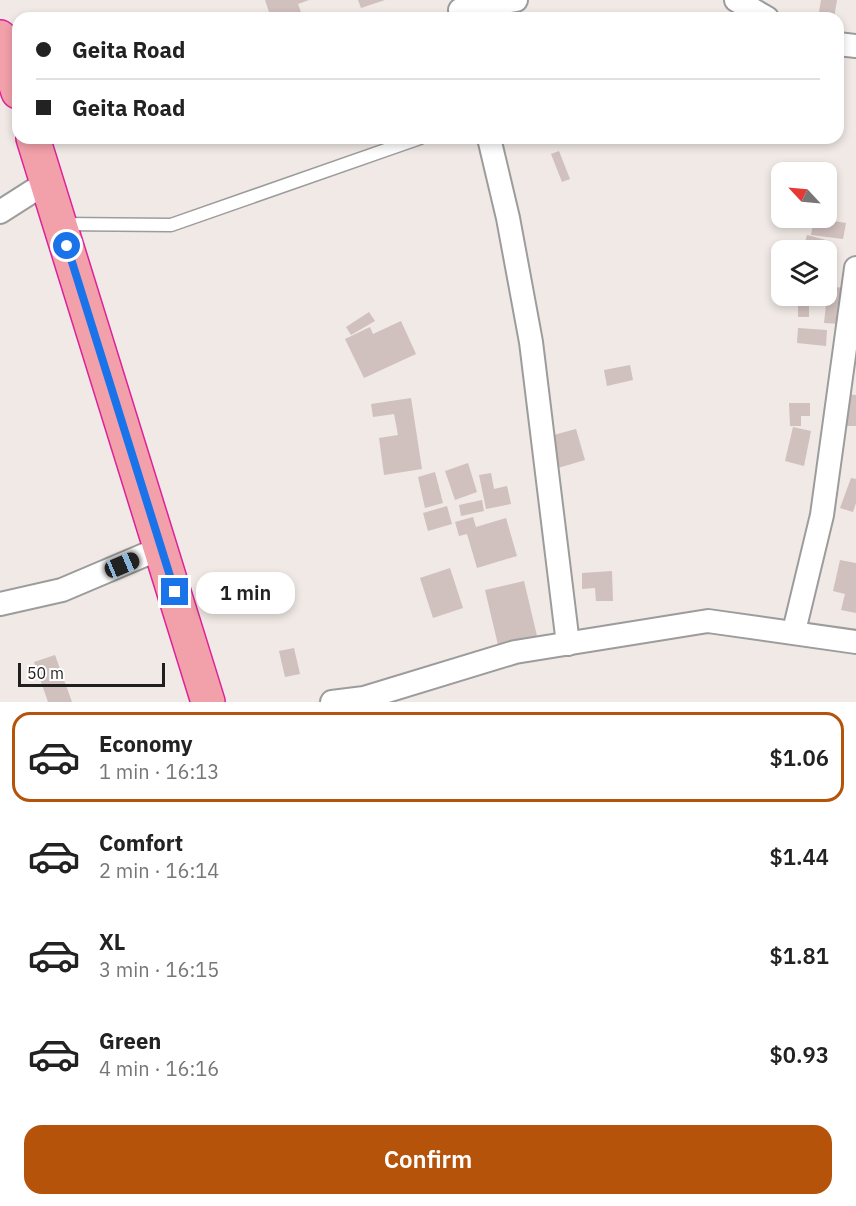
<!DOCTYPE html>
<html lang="en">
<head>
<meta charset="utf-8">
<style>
  :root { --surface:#fff; --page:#f6f6f6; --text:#222; --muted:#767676; --line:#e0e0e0; --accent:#b45309 }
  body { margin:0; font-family:"IBM Plex Sans",sans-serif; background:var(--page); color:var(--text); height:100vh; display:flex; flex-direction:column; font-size:22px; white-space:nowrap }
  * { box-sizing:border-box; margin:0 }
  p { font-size:20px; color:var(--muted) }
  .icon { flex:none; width:33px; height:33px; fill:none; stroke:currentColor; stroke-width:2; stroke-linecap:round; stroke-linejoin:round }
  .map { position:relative; height:702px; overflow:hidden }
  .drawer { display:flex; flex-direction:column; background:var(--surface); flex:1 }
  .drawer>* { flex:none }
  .banner { position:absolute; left:12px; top:12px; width:832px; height:132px; border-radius:18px; box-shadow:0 3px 9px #0003; display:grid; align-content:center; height:132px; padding:0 24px; background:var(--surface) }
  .needle { width:39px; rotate:296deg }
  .tools { position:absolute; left:771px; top:162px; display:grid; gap:12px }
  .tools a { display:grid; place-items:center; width:66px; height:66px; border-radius:12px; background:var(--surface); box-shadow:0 3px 9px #0003; font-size:30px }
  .scale { position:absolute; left:18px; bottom:15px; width:147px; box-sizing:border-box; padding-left:6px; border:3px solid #1f1f1f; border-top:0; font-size:16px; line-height:21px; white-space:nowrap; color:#1f1f1f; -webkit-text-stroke:4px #fff; paint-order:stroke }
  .end { position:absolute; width:27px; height:27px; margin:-14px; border:8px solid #1a73e8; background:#fff; box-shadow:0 0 0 3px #fff }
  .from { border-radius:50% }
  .bubble { position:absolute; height:42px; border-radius:18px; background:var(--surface); box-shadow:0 3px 9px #0003; font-size:20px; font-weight:600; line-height:42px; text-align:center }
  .car { position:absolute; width:18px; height:36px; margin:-18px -9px; border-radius:8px; box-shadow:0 0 4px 2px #0007; background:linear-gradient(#222 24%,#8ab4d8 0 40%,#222 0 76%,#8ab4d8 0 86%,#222 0) }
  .banner b { display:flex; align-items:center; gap:21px; height:57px; font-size:22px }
  .banner b+b { border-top:2px solid var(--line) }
  .banner i { width:15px; height:15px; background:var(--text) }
  ul { padding:10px 0 0; list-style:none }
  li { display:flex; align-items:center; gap:18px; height:90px; margin:0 12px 9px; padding:0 12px; border:3px solid transparent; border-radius:18px }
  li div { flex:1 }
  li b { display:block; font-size:22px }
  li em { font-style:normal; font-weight:600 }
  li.current { border-color:var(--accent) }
  li>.icon { width:54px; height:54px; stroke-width:1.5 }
  .primary-button { display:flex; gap:12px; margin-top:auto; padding:12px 24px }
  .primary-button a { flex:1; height:69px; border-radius:18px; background:var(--accent); color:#fff; font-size:24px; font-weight:600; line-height:69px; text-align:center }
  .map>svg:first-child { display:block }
  .building { fill:#d0c0be }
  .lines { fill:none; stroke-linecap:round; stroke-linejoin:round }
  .service-casing { stroke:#9c9c9c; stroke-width:15 }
  .minor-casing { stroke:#9c9c9c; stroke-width:26 }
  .trunk-casing { stroke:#de219b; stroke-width:36 }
  .service { stroke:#fff; stroke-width:12 }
  .minor { stroke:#fff; stroke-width:22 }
  .trunk { stroke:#f2a0aa; stroke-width:33 }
  .route { stroke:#1a73e8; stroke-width:8 }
</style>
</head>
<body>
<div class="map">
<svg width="856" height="702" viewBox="0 0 856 702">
  <rect width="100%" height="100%" fill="#f0e9e5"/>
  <g class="building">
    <path d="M 265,0 L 309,0 L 298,4 L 302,15 L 292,18 L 271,18 Z"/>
    <path d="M 358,0 L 385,0 L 361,8 Z"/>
    <path d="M 821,0 L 837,0 L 834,18 L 818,18 Z"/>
    <path d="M 559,151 L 570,179 L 562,182 L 551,154 Z"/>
    <path d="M 814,218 L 846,223 L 843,239 L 811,235 Z"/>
    <path d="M 807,235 L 830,241 L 828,250 L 803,250 Z"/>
    <path d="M 828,286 L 844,288 L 840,324 L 824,323 Z"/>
    <rect x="798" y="296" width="11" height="21"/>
    <path d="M 369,312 L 375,321 L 351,335 L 346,327 Z"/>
    <path d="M 401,321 L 416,354 L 364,378 L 345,339 L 370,327 L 373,334 Z"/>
    <path d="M 798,328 L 827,330 L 826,346 L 797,343 Z"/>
    <path d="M 630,365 L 633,380 L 607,386 L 604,370 Z"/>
    <path d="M 845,394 L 856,395 L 856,426 L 844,426 Z"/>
    <path d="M 411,398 L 422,469 L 384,475 L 379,438 L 398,435 L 394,414 L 373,417 L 371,404 Z"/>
    <path d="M 789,403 L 810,403 L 810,416 L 801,416 L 801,426 L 790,426 Z"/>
    <path d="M 793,427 L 811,431 L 804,466 L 785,461 Z"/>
    <path d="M 576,429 L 585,460 L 558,468 L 550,436 Z"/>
    <path d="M 468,463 L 477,492 L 455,500 L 445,471 Z"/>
    <path d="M 435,472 L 443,503 L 425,508 L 418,477 Z"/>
    <path d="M 491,473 L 494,489 L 507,486 L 511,504 L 486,509 L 479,475 Z"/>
    <path d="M 851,478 L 856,479 L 856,503 L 853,512 L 840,508 Z"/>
    <path d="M 482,500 L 484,511 L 461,516 L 459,505 Z"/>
    <path d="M 447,506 L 452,524 L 428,531 L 423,513 Z"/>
    <path d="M 473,517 L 476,527 L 506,518 L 517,556 L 477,568 L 467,534 L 459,536 L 455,522 Z"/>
    <path d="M 840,560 L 856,563 L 856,613 L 841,610 L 845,594 L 833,591 Z"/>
    <path d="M 450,568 L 463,608 L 433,618 L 420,578 Z"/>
    <path d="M 612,571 L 613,601 L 596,601 L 595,588 L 582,589 L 582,573 Z"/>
    <path d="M 524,581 L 537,636 L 498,645 L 485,590 Z"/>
    <path d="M 294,648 L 300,674 L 285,677 L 279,651 Z"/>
    <path d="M 55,655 L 72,702 L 48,702 L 34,662 Z"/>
  </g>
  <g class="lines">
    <g class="service-casing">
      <path id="service" d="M 61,224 L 171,225 L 420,138"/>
    </g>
    <g class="minor-casing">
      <g id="minor">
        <path d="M 736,0 L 767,18"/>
        <path d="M 460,10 L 516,0"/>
        <path d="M 838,44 L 856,46"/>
        <path d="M 489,138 L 508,218 L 531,342 L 568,644"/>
        <path d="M 0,212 L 47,182"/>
        <path d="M 0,604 L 62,590 L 161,548"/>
        <path d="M 794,631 L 822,515 L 856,268"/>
        <path d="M 332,702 L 364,698 L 515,652 L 708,621 L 856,642"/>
      </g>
    </g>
    <g class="trunk-casing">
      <g id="trunk">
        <path d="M 0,37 L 18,92"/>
        <path d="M 33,138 L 208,702"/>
      </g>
    </g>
    <use href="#service" class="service"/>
    <use href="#minor" class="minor"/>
    <use href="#trunk" class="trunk"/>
  </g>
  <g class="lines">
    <path class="route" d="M 67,246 L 175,592"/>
  </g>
</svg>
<div class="tools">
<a><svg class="needle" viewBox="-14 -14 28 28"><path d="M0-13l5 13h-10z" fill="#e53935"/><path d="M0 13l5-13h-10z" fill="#767676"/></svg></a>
<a><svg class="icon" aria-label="layers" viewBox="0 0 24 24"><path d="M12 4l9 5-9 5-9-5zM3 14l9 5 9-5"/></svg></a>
</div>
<div class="scale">50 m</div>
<i class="end from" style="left:67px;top:246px"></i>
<i class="end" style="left:175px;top:592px"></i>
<div class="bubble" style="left:196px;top:572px;width:99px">1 min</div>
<i class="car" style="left:122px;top:565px;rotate:67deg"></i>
<div class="banner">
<b><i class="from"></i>Geita Road</b>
<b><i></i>Geita Road</b>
</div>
</div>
<section class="drawer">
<ul>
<li class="current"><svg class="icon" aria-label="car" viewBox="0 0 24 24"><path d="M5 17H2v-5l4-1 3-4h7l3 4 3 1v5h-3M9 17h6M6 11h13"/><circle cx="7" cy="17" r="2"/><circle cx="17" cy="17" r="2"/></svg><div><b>Economy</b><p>1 min · 16:13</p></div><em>$1.06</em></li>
<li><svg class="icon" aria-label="car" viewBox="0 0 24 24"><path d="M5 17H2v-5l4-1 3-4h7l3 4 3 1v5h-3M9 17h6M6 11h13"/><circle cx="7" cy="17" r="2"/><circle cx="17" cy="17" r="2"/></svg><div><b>Comfort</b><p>2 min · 16:14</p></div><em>$1.44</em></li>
<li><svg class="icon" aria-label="car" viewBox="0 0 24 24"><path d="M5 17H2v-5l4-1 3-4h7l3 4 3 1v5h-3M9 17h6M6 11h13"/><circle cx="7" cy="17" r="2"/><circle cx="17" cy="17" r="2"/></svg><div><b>XL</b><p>3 min · 16:15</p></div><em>$1.81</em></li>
<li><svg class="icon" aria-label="car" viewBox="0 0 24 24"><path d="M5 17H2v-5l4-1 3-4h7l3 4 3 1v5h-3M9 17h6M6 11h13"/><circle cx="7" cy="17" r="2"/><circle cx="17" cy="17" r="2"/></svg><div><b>Green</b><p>4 min · 16:16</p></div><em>$0.93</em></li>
</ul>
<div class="primary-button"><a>Confirm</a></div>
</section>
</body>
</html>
